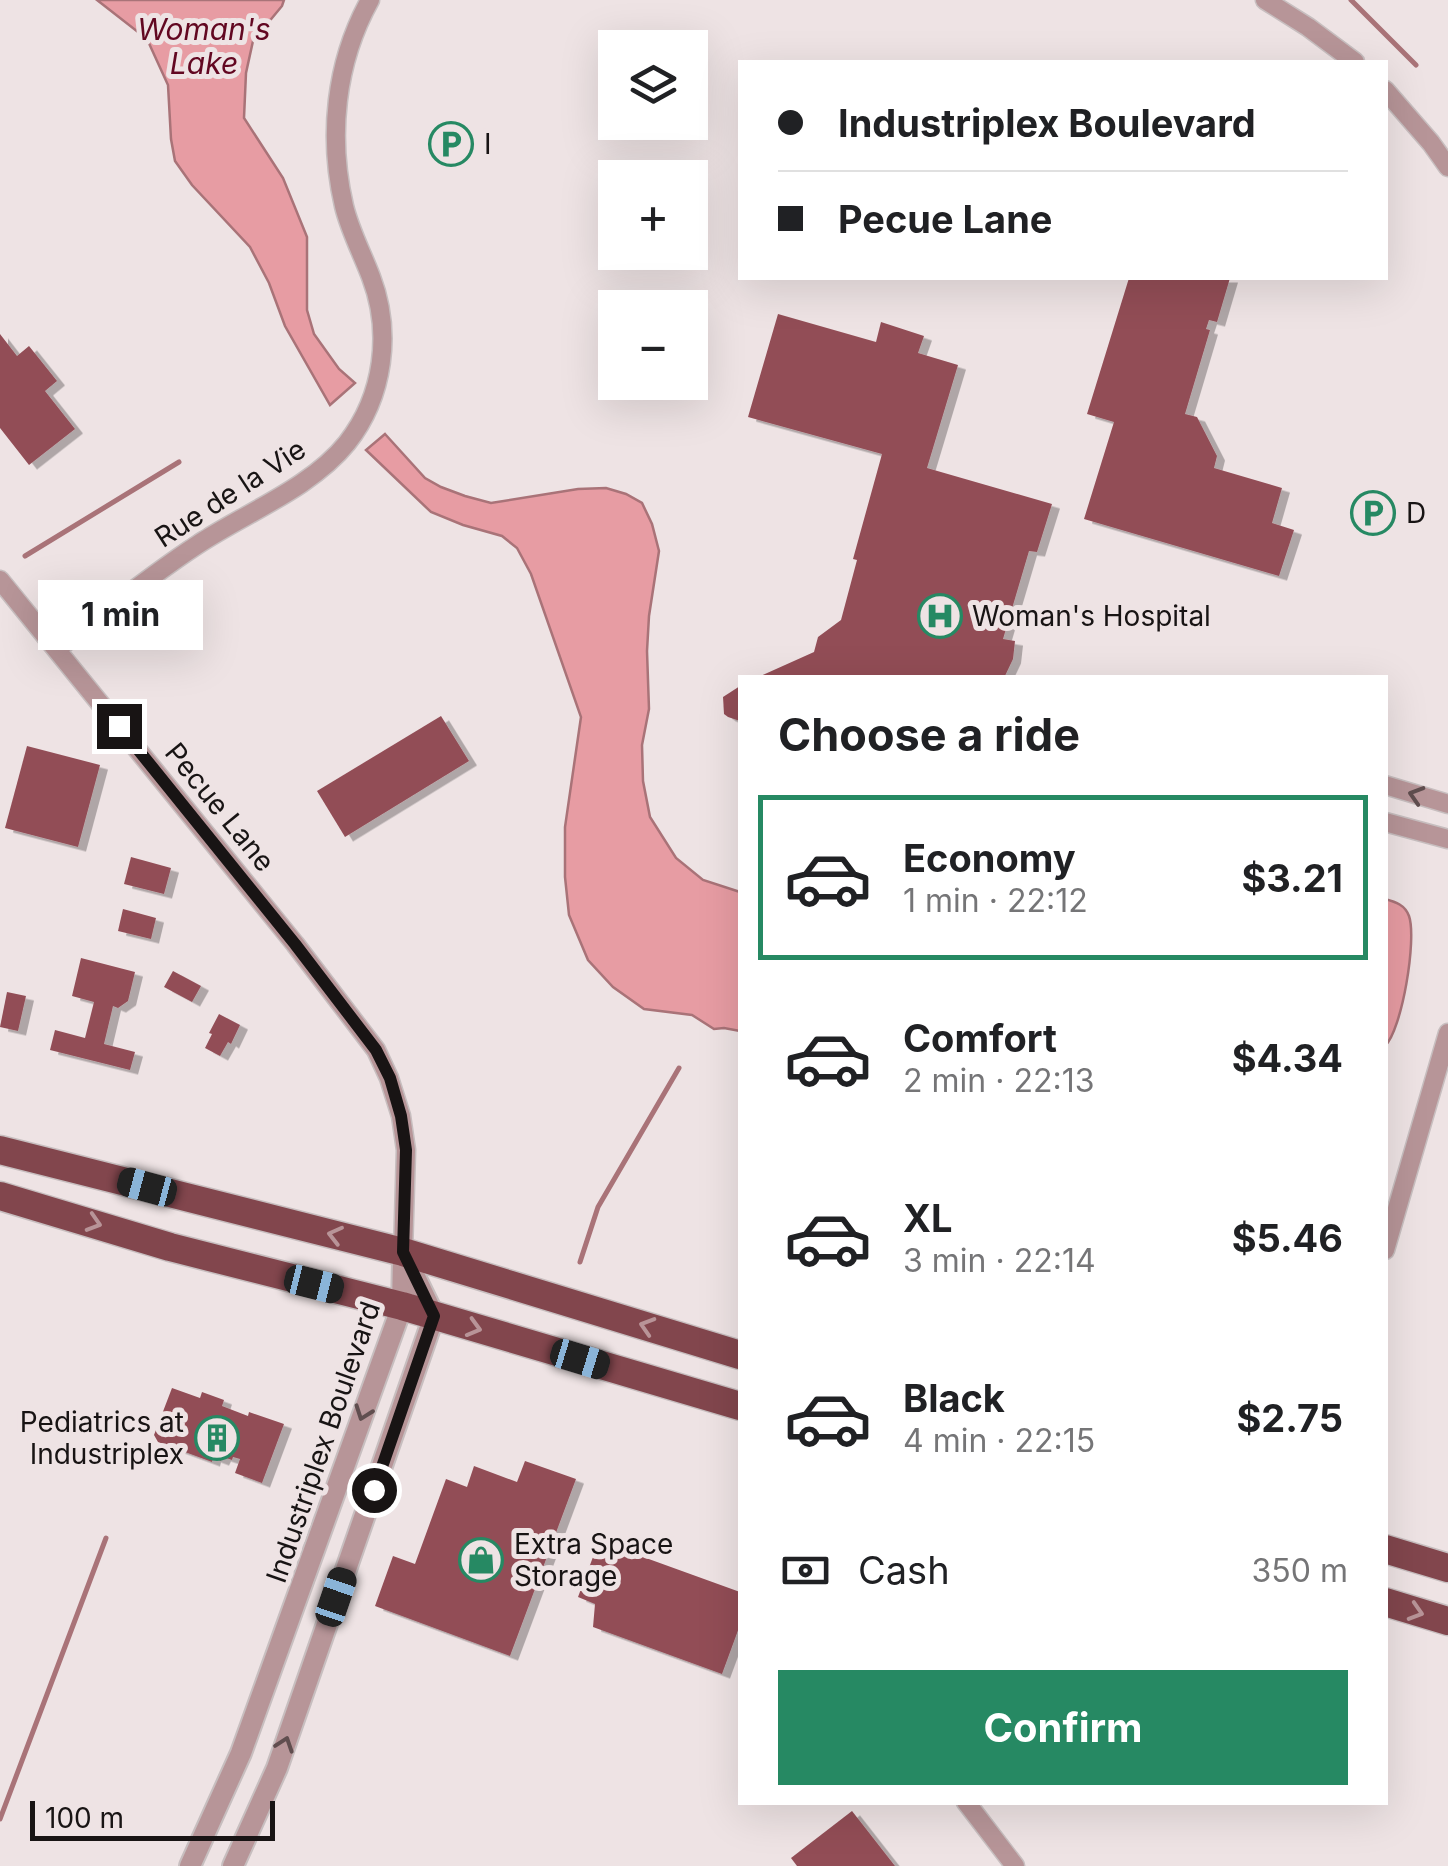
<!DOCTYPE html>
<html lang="en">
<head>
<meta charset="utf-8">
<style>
  :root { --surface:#fff; --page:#f6f6f6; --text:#202124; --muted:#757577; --line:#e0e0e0; --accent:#268963 }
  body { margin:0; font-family:Inter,sans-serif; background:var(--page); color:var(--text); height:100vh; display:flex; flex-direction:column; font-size:38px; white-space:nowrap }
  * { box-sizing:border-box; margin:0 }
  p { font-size:32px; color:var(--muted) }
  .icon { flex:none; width:55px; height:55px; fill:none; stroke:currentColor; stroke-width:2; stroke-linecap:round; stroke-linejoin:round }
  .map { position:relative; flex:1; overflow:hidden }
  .sheet { position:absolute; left:738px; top:675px; width:650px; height:1130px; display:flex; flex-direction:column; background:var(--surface); border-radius:0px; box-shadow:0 10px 40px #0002 }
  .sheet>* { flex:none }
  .banner { position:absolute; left:738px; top:60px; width:650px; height:220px; border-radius:0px; box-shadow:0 10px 40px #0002; display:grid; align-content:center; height:220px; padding:0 40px; background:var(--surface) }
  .controls { position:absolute; left:598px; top:30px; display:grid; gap:20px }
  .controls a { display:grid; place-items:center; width:110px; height:110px; border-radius:0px; background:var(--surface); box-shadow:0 10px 40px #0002; font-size:50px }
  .scale { position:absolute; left:30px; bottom:25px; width:245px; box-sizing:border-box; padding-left:10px; border:5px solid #181414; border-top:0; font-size:28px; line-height:35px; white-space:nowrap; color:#181414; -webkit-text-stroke:8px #eee3e4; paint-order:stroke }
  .end { position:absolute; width:45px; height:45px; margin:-22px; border:12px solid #181414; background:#fff; box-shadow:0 0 0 5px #fff }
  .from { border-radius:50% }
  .bubble { position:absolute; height:70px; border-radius:0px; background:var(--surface); box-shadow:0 10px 40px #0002; font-size:32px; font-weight:700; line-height:70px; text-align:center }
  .car { position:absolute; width:30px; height:60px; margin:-30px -15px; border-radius:12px; box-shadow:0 0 8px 2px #0007; background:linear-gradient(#222 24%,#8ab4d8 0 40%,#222 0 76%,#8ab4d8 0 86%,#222 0) }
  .banner b { display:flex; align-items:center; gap:35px; height:95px; font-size:38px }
  .banner b+b { border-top:2px solid var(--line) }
  .banner i { width:25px; height:25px; background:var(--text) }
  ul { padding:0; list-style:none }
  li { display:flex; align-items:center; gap:30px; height:165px; margin:0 20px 15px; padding:0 20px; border:5px solid transparent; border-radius:0px }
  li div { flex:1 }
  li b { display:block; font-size:38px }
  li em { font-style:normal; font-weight:700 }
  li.active { border-color:var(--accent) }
  li>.icon { width:90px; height:90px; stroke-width:1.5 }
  h2 { padding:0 40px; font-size:45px; line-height:120px }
  .pay { display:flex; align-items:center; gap:25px; height:110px; padding:0 40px; font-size:38px }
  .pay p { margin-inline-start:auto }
  .cta { display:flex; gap:20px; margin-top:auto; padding:20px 40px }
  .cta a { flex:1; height:115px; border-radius:0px; background:var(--accent); color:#fff; font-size:40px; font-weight:700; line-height:115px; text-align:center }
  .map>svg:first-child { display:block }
  .water { fill:#e79ca3; stroke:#a97378; stroke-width:2.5 }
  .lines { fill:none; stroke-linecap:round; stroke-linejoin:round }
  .stream { stroke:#a97378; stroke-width:5 }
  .building { fill:#924e57; filter:url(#shadow) }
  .minor-casing { stroke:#c7bebf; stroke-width:21 }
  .tertiary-casing { stroke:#c7bebf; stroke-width:24 }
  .trunk-casing { stroke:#c7bebf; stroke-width:31 }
  .minor { stroke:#b79598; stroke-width:18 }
  .tertiary { stroke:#b79598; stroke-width:20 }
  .trunk { stroke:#82464d; stroke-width:28 }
  .oneway { stroke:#604e4f }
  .oneway2 { stroke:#b89498 }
  .route { stroke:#181414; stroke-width:12 }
  .labels { text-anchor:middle; stroke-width:10; stroke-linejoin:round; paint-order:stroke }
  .poi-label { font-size:28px; fill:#181414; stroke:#eee3e4; text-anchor:start }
  .street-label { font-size:28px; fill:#181414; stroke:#eee3e4 }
  .water-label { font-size:30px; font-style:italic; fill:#620721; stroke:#eee3e4 }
</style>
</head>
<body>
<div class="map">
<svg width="1448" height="1866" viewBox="0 0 1448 1866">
  <defs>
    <filter id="shadow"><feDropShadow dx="8" dy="4.5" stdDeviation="0" flood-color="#0004"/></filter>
  </defs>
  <rect width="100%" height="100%" fill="#eee3e4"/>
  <g class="water">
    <path d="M 97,0 L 284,0 L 282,6 L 253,41 L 246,73 L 244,118 L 283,178 L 307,237 L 307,310 L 314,334 L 339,369 L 355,383 L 330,405 L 285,326 L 269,283 L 250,247 L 192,185 L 175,161 L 171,139 L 168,85 L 147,39 Z"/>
    <path d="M 385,434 L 425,478 L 441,487 L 465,496 L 491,503 L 578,489 L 606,488 L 626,494 L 642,503 L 652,524 L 659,551 L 649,616 L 647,651 L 649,709 L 642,745 L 643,781 L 650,817 L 676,858 L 703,880 L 740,892 L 740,1031 L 724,1028 L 714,1029 L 692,1015 L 644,1009 L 613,987 L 588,960 L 569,915 L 565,877 L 565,827 L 581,717 L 531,574 L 517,548 L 502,536 L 463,525 L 431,512 L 366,450 Z"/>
    <path d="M 1385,899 C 1396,902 1405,905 1409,916 C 1417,939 1402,1030 1385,1046 Z"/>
  </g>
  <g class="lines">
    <g class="stream">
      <path d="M 1351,0 L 1416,65"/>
      <path d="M 25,556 L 179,462"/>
      <path d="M 580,1262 L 598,1207 L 679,1068"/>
      <path d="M 0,1819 L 106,1538"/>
    </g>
  </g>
  <g class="building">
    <path d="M 1129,278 L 1230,278 L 1217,322 L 1209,320 L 1206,329 L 1210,330 L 1185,414 L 1197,417 L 1217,456 L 1214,468 L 1282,488 L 1272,523 L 1294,530 L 1279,576 L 1084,519 L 1114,422 L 1087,414 Z"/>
    <path d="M 778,314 L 876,342 L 881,322 L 924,336 L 918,353 L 958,365 L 927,468 L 1052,504 L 1037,552 L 1029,551 L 1003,639 L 1015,641 L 1013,659 L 1004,678 L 756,678 L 814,652 L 818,637 L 841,620 L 857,560 L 853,559 L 882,454 L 748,417 Z"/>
    <path d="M 0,334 L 17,356 L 29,346 L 57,381 L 45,391 L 75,429 L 29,465 L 0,428 Z"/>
    <path d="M 740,686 L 740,721 L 728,717 L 724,714 L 723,697 Z"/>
    <path d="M 441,716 L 469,761 L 345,837 L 317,791 Z"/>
    <path d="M 27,746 L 100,765 L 78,847 L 5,828 Z"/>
    <path d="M 131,857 L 171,868 L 164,894 L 124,884 Z"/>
    <path d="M 123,909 L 156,918 L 151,939 L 118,931 Z"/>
    <path d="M 81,958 L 135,972 L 128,1001 L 118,1008 L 113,1006 L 104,1044 L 135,1052 L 130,1070 L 50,1050 L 55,1030 L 85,1038 L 94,1002 L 72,996 Z"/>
    <path d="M 173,971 L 201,986 L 192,1002 L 164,987 Z"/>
    <path d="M 7,992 L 26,996 L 18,1031 L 0,1027 Z"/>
    <path d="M 219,1014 L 240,1025 L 231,1044 L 228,1042 L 220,1056 L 205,1048 L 212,1034 L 209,1033 Z"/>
    <path d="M 172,1388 L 200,1398 L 202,1392 L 224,1400 L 222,1406 L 248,1416 L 249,1412 L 284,1424 L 262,1483 L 235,1473 L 240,1459 L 233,1457 L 232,1460 L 223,1457 L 221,1461 L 213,1458 L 212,1462 L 158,1442 L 154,1435 Z"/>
    <path d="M 525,1461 L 576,1479 L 510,1656 L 375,1606 L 393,1556 L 415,1564 L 446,1479 L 467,1487 L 474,1466 L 517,1482 Z"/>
    <path d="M 599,1541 L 740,1592 L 740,1625 L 722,1674 L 593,1627 L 595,1604 L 578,1597 Z"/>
    <path d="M 852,1811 L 895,1866 L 797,1866 L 791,1858 Z"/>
  </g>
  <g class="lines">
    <g class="minor-casing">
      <g id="minor">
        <path d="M 1265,0 L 1308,27 L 1355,62"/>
        <path d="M 1385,90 L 1431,143 L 1448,167"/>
        <path d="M 0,580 L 295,944 L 376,1050 L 389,1078 L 401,1116 L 406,1150 L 403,1252"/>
        <path d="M 57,649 C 103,614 148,577 197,545 C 245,513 311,488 347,443 C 384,396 392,332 371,277 C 362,253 350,231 344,206 C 328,137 335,63 370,0"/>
        <path d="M 1385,785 L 1448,804"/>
        <path d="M 1385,822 L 1448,839"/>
        <path d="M 1385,1250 L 1448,1033"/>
        <path d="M 966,1802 L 1015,1866"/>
      </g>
    </g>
    <g class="tertiary-casing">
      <g id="tertiary">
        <path d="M 190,1866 L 241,1753 L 402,1306 L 403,1259"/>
        <path d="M 233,1866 L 277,1768 L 434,1316 L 403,1252"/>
      </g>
    </g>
    <g class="trunk-casing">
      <g id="trunk">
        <path d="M 0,1150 L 403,1252 L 740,1355"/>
        <path d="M 0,1196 L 170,1247 L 402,1306 L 740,1406"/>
        <path d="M 1385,1549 L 1448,1568"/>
        <path d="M 1385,1602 L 1448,1621"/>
      </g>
    </g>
    <use href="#minor" class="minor"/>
    <use href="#tertiary" class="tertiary"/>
    <use href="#trunk" class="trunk"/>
  </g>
  <defs><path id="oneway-chevron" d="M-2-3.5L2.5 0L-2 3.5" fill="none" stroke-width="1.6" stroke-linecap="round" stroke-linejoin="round" transform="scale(2.5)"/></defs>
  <g class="oneway">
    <use href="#oneway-chevron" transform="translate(1416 795) rotate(-163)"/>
    <use href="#oneway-chevron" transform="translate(363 1413) rotate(110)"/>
    <use href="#oneway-chevron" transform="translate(285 1744) rotate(-71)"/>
  </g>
  <g class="oneway2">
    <use href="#oneway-chevron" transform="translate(94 1223) rotate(17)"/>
    <use href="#oneway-chevron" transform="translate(335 1235) rotate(-166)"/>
    <use href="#oneway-chevron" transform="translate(647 1326) rotate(-163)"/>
    <use href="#oneway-chevron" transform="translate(474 1328) rotate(16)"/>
    <use href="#oneway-chevron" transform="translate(1416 1612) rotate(17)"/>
  </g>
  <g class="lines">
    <path class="route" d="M 119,726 L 295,944 L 376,1050 L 390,1078 L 401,1116 L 406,1150 L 403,1252 L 434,1316 L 374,1490"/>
  </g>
  <defs>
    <g id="parking-ring" transform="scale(2.25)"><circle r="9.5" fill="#eee3e4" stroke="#268963" stroke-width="1.5"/><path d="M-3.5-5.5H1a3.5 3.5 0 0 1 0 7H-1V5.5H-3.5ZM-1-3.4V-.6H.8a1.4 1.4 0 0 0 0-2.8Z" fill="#268963"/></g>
    <g id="hospital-ring" transform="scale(2.25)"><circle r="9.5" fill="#eee3e4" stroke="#268963" stroke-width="1.5"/><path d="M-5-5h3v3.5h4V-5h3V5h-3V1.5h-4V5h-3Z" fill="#268963"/></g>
    <g id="building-ring" transform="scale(2.25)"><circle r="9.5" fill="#eee3e4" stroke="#268963" stroke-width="1.5"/><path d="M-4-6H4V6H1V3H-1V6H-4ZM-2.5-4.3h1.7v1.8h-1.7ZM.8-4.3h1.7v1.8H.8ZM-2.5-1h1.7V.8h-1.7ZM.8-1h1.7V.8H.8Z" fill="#268963"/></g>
    <g id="shop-ring" transform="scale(2.25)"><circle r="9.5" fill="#eee3e4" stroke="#268963" stroke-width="1.5"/><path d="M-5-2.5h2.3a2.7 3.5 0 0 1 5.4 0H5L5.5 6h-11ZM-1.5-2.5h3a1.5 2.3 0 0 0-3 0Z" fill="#268963"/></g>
  </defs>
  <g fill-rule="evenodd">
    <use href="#parking-ring" x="451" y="144"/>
    <use href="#parking-ring" x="1373" y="513"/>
    <use href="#hospital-ring" x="940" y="616"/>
    <use href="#building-ring" x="217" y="1438"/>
    <use href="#shop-ring" x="481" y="1560"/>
  </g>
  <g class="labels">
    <g class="poi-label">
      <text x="484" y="154">I</text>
      <text x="1406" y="523">D</text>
      <text x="972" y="626">Woman's Hospital</text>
      <text x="184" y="1432" text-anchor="end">Pediatrics at<tspan x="184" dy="32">Industriplex</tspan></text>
      <text x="514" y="1554">Extra Space<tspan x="514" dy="32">Storage</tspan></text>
    </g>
    <g class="street-label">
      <text transform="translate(230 493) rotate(-33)" y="10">Rue de la Vie</text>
      <text transform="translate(220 807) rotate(51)" y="10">Pecue Lane</text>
      <text transform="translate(323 1442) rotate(-71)" y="10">Industriplex Boulevard</text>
    </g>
    <g class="water-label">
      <text x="204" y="40">Woman's<tspan x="204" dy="34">Lake</tspan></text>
    </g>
  </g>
</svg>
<div class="controls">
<a><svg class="icon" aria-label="layers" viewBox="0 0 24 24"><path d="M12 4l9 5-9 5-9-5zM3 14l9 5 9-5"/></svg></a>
<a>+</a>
<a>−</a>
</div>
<div class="scale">100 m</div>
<i class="end from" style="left:374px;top:1490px"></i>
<i class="end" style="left:119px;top:726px"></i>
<div class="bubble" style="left:38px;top:580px;width:165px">1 min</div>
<i class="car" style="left:147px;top:1187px;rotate:285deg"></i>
<i class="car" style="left:314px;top:1284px;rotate:104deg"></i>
<i class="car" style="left:580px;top:1359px;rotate:107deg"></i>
<i class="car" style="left:336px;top:1597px;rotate:19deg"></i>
<div class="banner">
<b><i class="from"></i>Industriplex Boulevard</b>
<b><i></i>Pecue Lane</b>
</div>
<section class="sheet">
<h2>Choose a ride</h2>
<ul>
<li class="active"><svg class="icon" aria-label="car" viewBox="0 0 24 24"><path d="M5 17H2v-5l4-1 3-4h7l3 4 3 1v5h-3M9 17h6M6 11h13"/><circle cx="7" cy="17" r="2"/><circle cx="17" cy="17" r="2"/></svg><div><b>Economy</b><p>1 min · 22:12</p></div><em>$3.21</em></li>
<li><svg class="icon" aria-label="car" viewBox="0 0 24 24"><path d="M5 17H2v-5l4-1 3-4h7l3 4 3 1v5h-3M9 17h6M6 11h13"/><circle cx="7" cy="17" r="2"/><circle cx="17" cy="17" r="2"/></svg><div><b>Comfort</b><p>2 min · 22:13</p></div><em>$4.34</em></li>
<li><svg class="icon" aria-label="car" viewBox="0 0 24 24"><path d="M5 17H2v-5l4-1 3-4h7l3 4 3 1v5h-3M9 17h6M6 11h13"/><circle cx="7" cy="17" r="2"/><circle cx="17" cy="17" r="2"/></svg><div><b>XL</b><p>3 min · 22:14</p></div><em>$5.46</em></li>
<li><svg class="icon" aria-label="car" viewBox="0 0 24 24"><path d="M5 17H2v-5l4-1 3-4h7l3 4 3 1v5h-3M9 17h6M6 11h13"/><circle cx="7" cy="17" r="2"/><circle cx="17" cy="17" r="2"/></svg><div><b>Black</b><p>4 min · 22:15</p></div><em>$2.75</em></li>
</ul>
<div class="pay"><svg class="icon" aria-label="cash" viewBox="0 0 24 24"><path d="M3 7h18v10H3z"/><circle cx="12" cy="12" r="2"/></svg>Cash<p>350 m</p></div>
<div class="cta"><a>Confirm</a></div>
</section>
</div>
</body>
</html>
